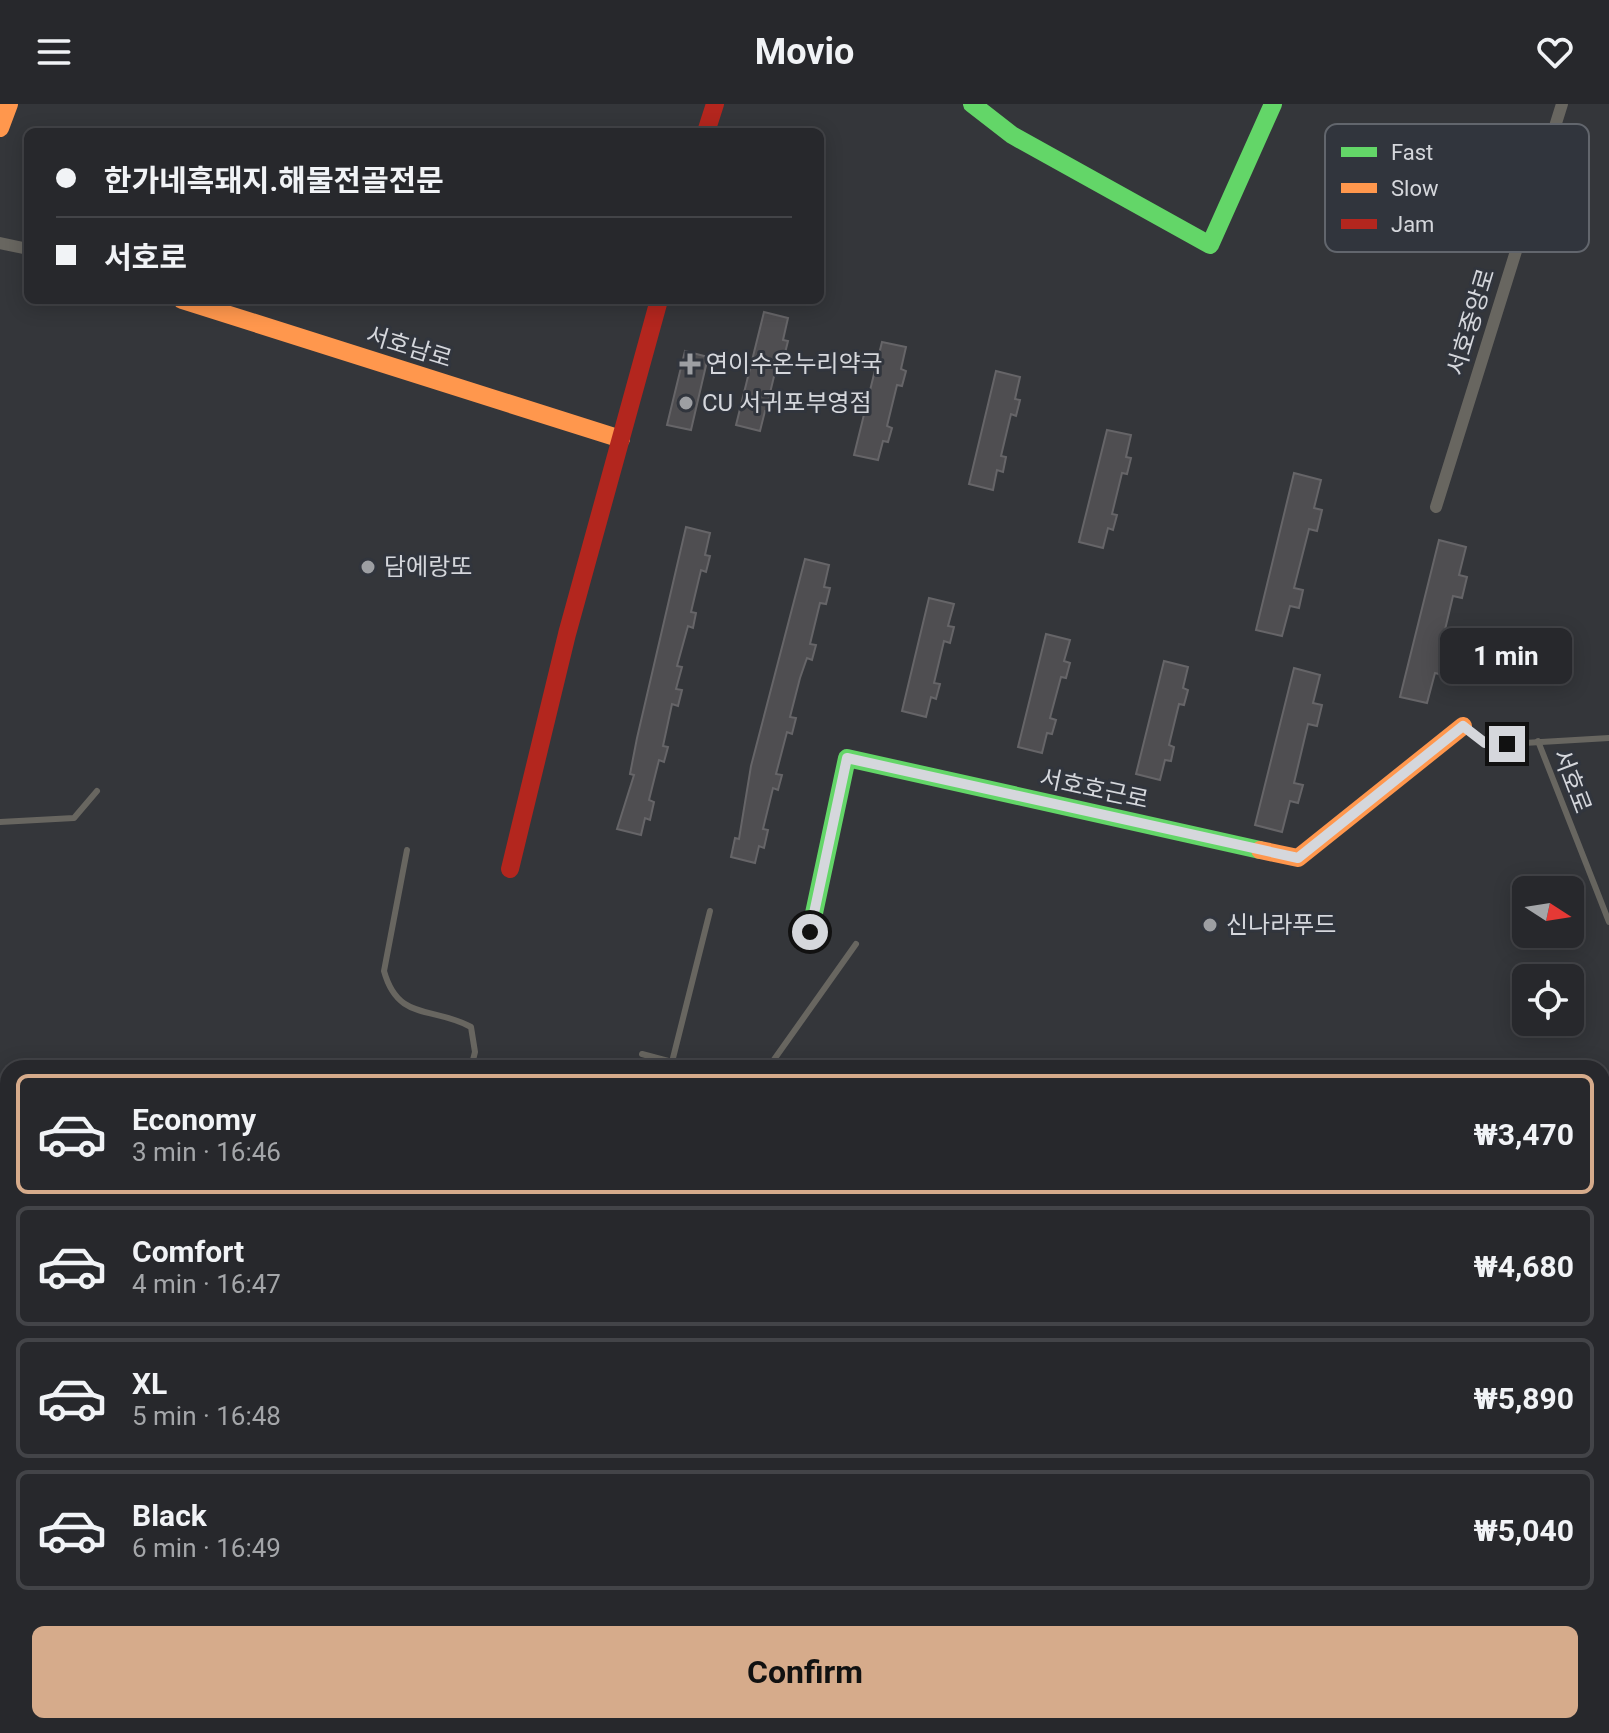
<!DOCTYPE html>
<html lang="en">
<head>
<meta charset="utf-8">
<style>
  :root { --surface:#27282c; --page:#2f3034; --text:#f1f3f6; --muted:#a4a6a9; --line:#434448; --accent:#d6ab8b }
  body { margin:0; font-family:Roboto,"Noto Sans KR",sans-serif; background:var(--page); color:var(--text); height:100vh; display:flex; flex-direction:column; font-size:30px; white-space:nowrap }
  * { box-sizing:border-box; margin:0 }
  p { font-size:26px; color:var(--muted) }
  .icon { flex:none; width:44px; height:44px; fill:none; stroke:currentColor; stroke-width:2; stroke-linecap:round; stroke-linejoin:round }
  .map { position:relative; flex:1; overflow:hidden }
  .panel { position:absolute; left:0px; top:956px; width:1610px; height:674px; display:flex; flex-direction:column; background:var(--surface); border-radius:24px 24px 0 0; box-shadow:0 4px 20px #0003,0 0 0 2px var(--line) }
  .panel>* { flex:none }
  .banner { position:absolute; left:24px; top:24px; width:800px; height:176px; border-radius:12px; box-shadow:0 4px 20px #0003,0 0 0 2px var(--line); display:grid; align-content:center; height:176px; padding:0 32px; background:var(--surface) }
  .needle { width:52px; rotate:102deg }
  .controls { position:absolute; left:1512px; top:772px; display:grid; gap:16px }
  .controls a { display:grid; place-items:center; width:72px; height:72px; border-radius:12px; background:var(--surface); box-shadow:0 4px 20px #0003,0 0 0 2px var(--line); font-size:40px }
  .end { position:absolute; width:36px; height:36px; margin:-18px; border:10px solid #d5d7dc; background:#111; box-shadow:0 0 0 4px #111 }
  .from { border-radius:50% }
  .bubble { position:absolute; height:56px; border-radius:12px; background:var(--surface); box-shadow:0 4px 20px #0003,0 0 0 2px var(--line); font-size:26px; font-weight:700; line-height:56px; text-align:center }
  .banner b { display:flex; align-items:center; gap:28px; height:76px; font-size:30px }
  .banner b+b { border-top:2px solid var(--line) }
  .banner i { width:20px; height:20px; background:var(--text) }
  ul { padding:14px 0 0; list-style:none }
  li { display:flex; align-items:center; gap:24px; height:120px; margin:0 16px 12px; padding:0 16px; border:4px solid var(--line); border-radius:12px }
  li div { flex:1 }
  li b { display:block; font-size:30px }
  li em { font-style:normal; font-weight:700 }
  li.on { border-color:var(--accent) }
  li>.icon { width:72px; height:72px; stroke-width:1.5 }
  .button { display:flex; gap:16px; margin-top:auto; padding:16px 32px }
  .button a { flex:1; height:92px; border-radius:12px; background:var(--accent); color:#111; font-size:32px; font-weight:700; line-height:92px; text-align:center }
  header { display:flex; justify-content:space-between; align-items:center; height:104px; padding:0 32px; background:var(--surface); font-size:36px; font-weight:700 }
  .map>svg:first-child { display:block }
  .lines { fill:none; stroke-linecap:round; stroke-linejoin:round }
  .stream { stroke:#051d38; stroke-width:5 }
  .building { fill:#4f4e51; stroke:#666568; stroke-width:2 }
  .lane { stroke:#686660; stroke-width:6 }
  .street { stroke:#686660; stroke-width:12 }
  .fast { stroke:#63d668; stroke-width:18 }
  .slow { stroke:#ff974d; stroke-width:18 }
  .jam { stroke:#b3261e; stroke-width:18 }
  .route { stroke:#d5d7dc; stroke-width:10 }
  .poi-dot { fill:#9d9fa3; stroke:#31353d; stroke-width:3 }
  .labels { text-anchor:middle; stroke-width:6; stroke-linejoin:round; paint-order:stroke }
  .street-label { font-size:24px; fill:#d5d7dc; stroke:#31353d }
  .poi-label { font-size:24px; fill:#d5d7dc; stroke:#31353d; text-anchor:start }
  .key { fill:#31353d; stroke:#62666d; stroke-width:2 }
  .key-label { font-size:22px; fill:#d5d7dc }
</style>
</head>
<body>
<header><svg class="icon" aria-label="menu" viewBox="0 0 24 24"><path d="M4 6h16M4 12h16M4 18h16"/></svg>Movio<svg class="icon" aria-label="heart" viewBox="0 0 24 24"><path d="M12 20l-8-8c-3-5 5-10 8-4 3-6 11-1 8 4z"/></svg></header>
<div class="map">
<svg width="1609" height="1629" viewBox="0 0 1609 1629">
  <rect width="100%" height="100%" fill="#34363a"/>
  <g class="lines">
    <g class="stream">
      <path d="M 1602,1394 L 1609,1401"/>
      <path d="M 90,1629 L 102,1622"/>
    </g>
  </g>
  <g class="building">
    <path d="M 764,208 L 788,214 L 783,236 L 788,237 L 784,253 L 779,252 L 769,293 L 774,294 L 770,309 L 765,307 L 760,327 L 736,321 Z"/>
    <path d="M 882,238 L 906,243 L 901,265 L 906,267 L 902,282 L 897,281 L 887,322 L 892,324 L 888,338 L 883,337 L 878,356 L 854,351 Z"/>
    <path d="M 685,247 L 708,253 L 691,326 L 667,321 Z"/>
    <path d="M 996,267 L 1020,273 L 1015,295 L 1020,296 L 1016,312 L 1011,310 L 1001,352 L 1006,353 L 1003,368 L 997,366 L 993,386 L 969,380 Z"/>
    <path d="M 1107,326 L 1131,331 L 1126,353 L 1131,354 L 1127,370 L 1122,369 L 1112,410 L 1117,411 L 1113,426 L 1108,424 L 1103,444 L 1079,438 Z"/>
    <path d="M 1294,369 L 1321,376 L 1314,404 L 1322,406 L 1317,427 L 1309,425 L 1294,484 L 1303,486 L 1299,504 L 1290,502 L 1282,532 L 1256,526 Z"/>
    <path d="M 686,423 L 710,429 L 705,451 L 710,452 L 706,468 L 701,466 L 691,508 L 696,509 L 693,524 L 688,522 L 677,562 L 682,563 L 676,585 L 682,586 L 678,602 L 672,600 L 663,642 L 668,643 L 664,658 L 659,656 L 649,696 L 654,698 L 650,716 L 645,714 L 641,731 L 617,725 L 634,671 L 630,670 L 637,634 Z"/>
    <path d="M 1439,436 L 1466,443 L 1459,471 L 1467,473 L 1462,494 L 1453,492 L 1439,551 L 1448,553 L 1443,571 L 1435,569 L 1427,599 L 1400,593 Z"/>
    <path d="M 805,455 L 829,461 L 824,483 L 830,484 L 826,500 L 820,499 L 810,540 L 816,541 L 812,556 L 807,554 L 800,574 L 790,613 L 796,614 L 792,630 L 787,628 L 776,670 L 782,671 L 778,686 L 773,684 L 763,725 L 768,726 L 764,744 L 759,742 L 755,759 L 731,753 L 735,734 L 739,735 L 751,662 Z"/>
    <path d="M 929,494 L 954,500 L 948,522 L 954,523 L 950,539 L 944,537 L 934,579 L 940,580 L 936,595 L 931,593 L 926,613 L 902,607 Z"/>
    <path d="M 1046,530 L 1070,536 L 1064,557 L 1070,559 L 1066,574 L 1061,573 L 1050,614 L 1056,616 L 1052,630 L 1047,629 L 1042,649 L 1018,643 Z"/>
    <path d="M 1164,557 L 1188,563 L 1183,584 L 1188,586 L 1184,601 L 1179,600 L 1169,641 L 1174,643 L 1171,657 L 1165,656 L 1160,676 L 1136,670 Z"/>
    <path d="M 1294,564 L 1320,571 L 1313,599 L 1322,601 L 1317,622 L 1308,620 L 1294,679 L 1303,681 L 1298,699 L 1290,697 L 1282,728 L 1255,721 Z"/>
  </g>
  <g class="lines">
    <g class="lane">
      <path d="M 1466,624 L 1485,639 L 1507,640 L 1609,634"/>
      <path d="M 1538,637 L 1609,818"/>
      <path d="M 0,718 L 74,714 L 97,687"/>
      <path d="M 407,746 L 384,867 C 398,918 433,902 471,923 L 475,948 L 471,964"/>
      <path d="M 642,950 L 672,958"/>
      <path d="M 695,964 L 672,958 L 710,807"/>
      <path d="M 768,964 L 856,840"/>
      <path d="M 0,1147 L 1,1147"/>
      <path d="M 1398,1622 L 1433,1622"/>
      <path d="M 344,1629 L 348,1622"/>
      <path d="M 801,1629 L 804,1622"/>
      <path d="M 1107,1629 L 1109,1622"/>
    </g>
    <g class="street">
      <path d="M 0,139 L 28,145"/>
      <path d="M 1436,403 L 1562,0"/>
    </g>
    <g class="fast">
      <path d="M 972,0 L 1012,31 L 1210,141 L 1273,0"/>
      <path d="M 810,828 L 847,654 L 1260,746"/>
      <path d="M 1602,1018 L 1609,987"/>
      <path d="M 1468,1622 L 1468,1629"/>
    </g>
    <g class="slow">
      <path d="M 0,24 L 9,0"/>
      <path d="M 182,196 L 621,335"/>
      <path d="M 1260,746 L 1298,754 L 1463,622"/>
    </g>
    <g class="jam">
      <path d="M 706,28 L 715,0"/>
      <path d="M 510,765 L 567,530 L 659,196"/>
    </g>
  </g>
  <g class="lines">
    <path class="route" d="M 810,828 L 847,654 L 1298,754 L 1463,622 L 1485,639 L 1507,640"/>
  </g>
  <g class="poi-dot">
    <path d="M686 248h8v8h8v8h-8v8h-8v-8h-8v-8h8z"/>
    <circle cx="686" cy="299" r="8"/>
    <circle cx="368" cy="463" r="8"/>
    <circle cx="1210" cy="821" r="8"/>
  </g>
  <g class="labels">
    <g class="street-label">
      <text transform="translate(1471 218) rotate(-73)" y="8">서호중앙로</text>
      <text transform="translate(409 243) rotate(17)" y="8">서호남로</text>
      <text transform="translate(1572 677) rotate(69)" y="8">서호로</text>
      <text transform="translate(1094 685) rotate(12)" y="8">서호호근로</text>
    </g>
    <g class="poi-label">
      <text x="706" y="268">연이수온누리약국</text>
      <text x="702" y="307">CU 서귀포부영점</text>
      <text x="384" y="471">담에랑또</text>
      <text x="1226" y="829">신나라푸드</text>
    </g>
  </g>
  <rect x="1325" y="20" width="264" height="128" rx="12" class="key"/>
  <rect x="1341" y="43" width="36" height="10" fill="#63d668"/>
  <rect x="1341" y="79" width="36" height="10" fill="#ff974d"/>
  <rect x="1341" y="115" width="36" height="10" fill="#b3261e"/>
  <g class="key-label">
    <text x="1391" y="56">Fast</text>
    <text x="1391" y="92">Slow</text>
    <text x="1391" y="128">Jam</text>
  </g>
</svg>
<div class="controls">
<a><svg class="needle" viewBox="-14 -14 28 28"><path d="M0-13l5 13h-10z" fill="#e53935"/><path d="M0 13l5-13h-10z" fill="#a4a6a9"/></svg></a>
<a><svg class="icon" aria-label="locate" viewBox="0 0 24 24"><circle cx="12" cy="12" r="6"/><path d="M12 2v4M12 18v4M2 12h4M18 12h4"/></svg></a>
</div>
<i class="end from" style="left:810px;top:828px"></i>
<i class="end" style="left:1507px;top:640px"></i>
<div class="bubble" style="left:1440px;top:524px;width:132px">1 min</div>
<div class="banner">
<b><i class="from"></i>한가네흑돼지.해물전골전문</b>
<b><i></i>서호로</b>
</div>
<section class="panel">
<ul>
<li class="on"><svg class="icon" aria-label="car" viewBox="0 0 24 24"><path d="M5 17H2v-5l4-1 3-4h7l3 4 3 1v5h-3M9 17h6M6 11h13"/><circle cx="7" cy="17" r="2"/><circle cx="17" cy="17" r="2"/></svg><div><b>Economy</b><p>3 min · 16:46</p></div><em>₩3,470</em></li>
<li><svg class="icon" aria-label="car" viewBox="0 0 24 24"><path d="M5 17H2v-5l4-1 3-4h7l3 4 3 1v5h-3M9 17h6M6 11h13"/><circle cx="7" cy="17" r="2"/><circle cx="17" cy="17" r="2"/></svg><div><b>Comfort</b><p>4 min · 16:47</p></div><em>₩4,680</em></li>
<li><svg class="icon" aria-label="car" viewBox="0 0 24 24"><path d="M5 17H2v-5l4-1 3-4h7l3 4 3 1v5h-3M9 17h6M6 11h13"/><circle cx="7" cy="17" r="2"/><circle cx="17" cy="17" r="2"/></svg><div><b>XL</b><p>5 min · 16:48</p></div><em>₩5,890</em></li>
<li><svg class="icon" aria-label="car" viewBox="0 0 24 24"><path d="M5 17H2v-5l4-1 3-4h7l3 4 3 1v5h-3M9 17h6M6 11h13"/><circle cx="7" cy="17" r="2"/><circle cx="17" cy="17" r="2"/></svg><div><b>Black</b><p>6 min · 16:49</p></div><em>₩5,040</em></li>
</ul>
<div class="button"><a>Confirm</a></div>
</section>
</div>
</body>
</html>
